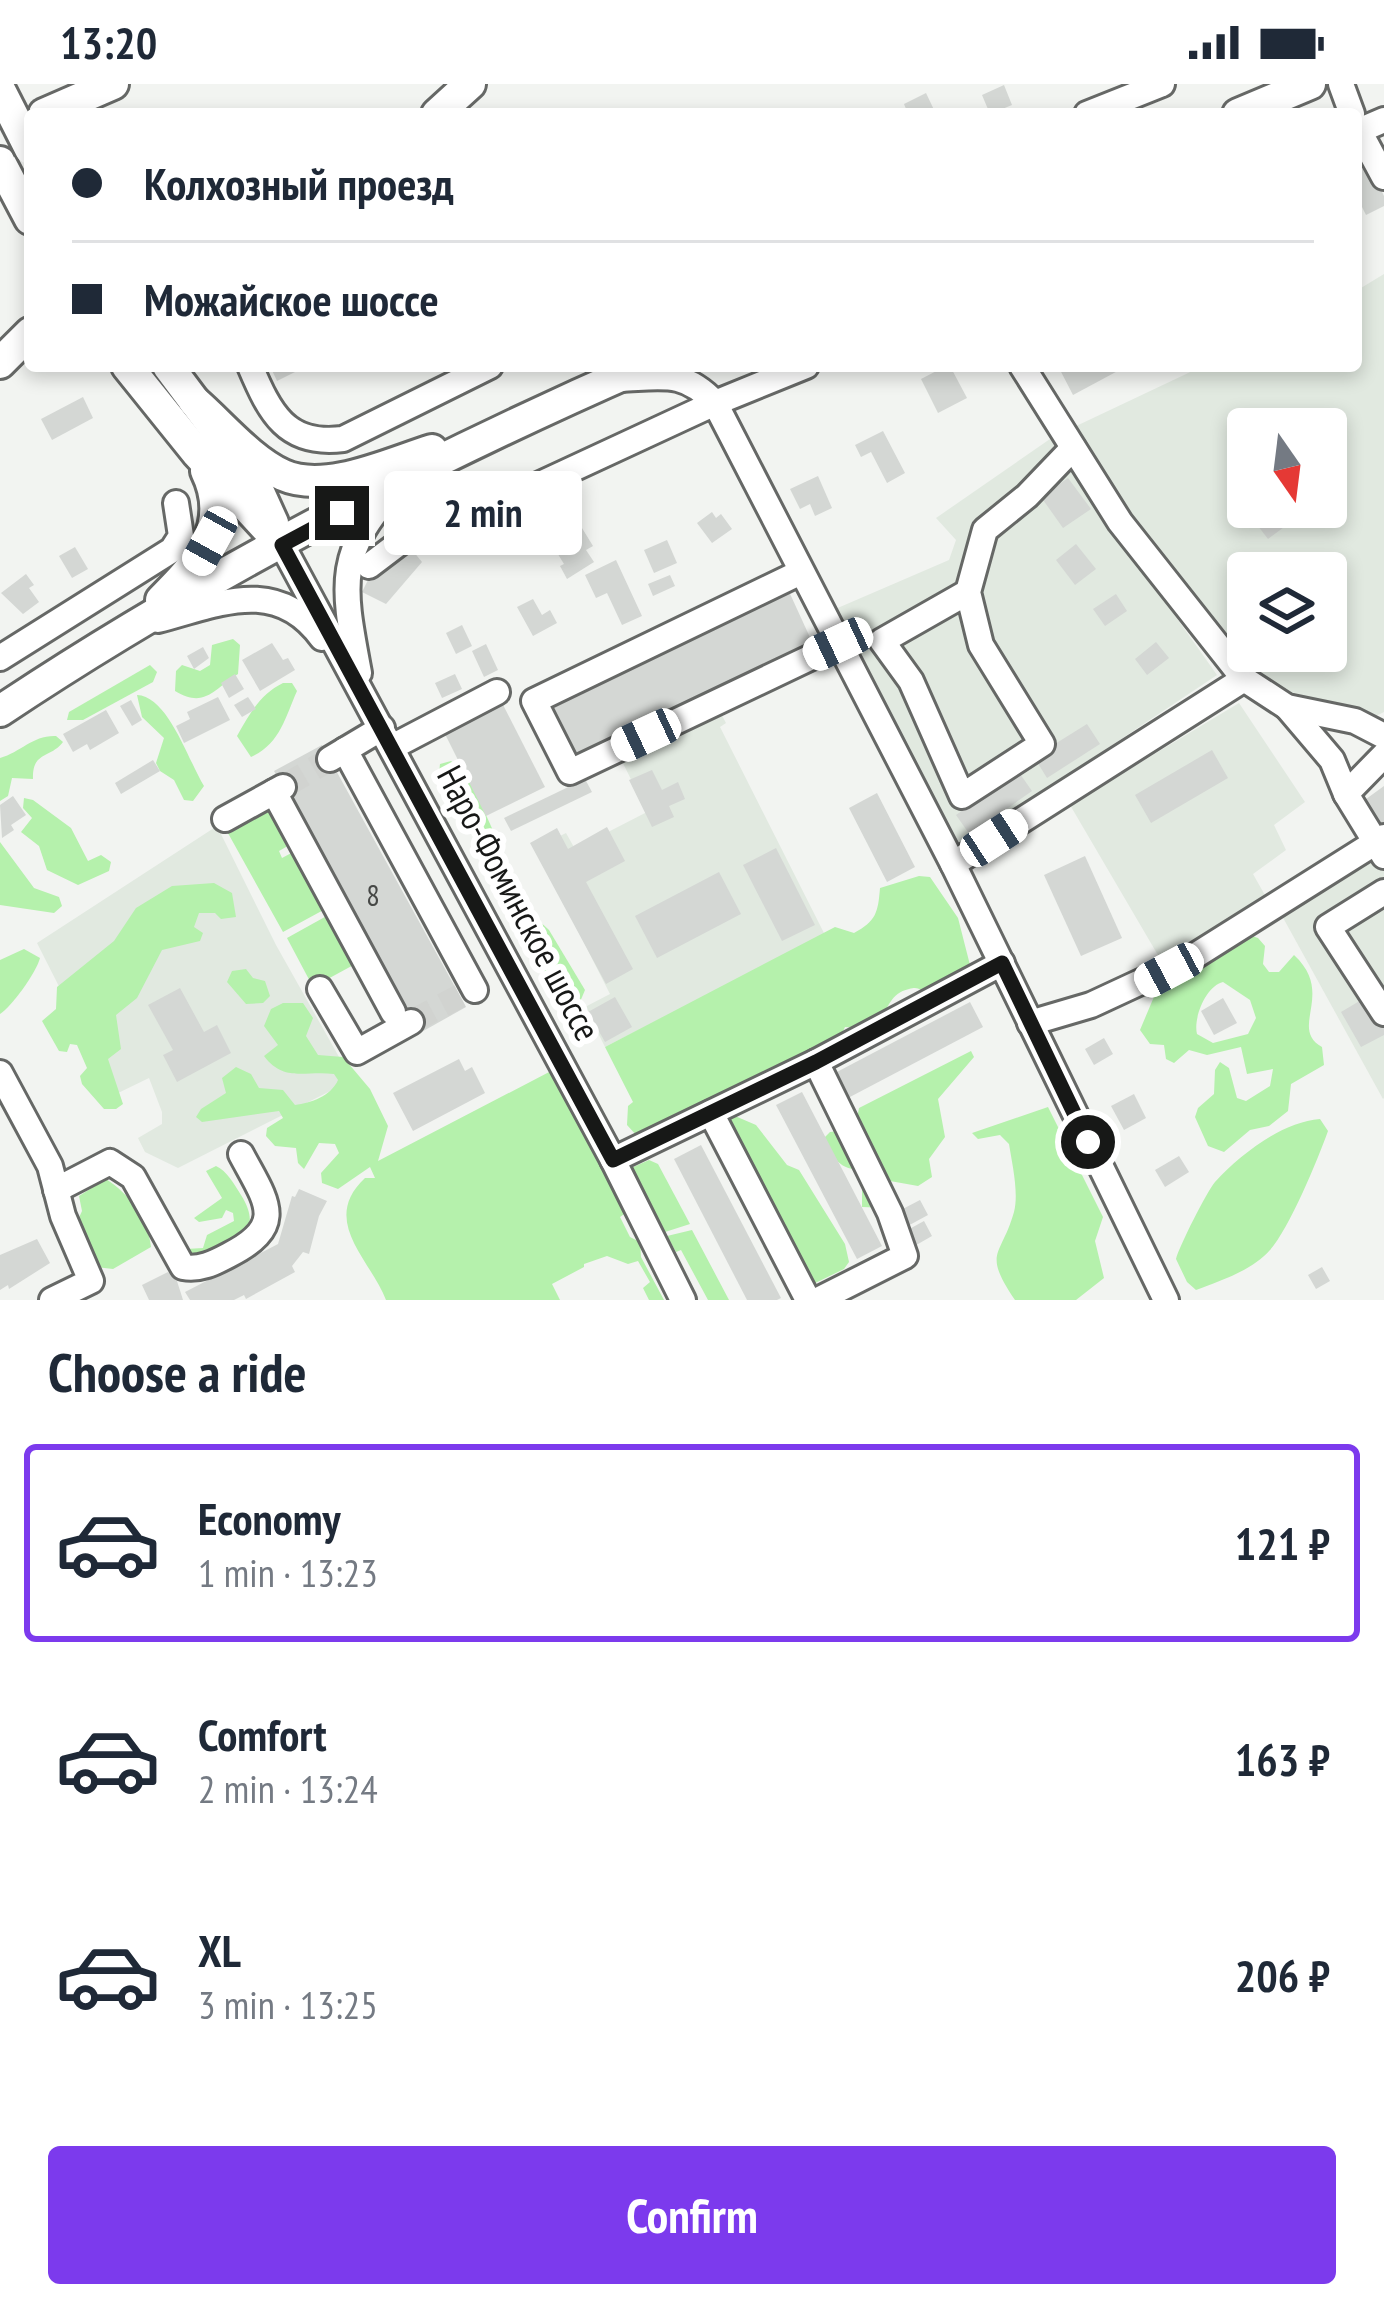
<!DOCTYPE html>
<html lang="en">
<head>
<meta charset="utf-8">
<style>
  :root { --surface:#fff; --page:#f2f2f3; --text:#1f2937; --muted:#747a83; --line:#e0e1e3; --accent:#7c3aed }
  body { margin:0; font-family:"PT Sans Narrow",sans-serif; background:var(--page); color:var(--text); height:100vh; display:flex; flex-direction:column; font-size:45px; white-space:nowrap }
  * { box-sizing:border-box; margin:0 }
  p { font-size:39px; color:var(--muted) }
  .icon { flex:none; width:66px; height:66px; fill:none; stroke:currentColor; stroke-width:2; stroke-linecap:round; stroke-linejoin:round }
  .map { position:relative; height:1216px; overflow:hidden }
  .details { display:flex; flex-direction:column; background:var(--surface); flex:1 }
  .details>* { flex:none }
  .hud { position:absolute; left:24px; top:24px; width:1338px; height:264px; border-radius:12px; box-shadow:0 6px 18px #0003; display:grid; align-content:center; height:264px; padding:0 48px; background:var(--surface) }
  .needle { width:78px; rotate:166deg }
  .buttons { position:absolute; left:1227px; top:324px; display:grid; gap:24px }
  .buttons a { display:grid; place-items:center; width:120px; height:120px; border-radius:12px; background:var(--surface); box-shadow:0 6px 18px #0003; font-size:60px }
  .end { position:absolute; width:54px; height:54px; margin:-27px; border:15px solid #171817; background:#fff; box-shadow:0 0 0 6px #fff }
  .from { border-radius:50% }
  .bubble { position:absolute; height:84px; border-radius:12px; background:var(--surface); box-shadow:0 6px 18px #0003; font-size:39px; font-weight:600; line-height:84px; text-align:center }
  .car { position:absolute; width:36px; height:72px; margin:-36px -18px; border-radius:15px; box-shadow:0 0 9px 3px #0007; background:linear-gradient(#fff 24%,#345 0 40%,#fff 0 76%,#345 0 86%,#fff 0) }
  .hud b { display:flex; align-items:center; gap:42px; height:114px; font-size:45px }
  .hud b+b { border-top:3px solid var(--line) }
  .hud i { width:30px; height:30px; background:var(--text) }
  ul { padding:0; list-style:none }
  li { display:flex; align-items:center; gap:36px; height:198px; margin:0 24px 18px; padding:0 24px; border:6px solid transparent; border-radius:12px }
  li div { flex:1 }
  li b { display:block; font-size:45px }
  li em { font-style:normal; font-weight:600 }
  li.active { border-color:var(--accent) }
  li>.icon { width:108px; height:108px; stroke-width:1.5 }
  h2 { padding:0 48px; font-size:54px; line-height:144px }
  .button { display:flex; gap:24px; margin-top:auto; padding:24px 48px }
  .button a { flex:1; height:138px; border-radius:12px; background:var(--accent); color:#fff; font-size:48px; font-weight:600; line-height:138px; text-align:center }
  .status { display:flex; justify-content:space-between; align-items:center; height:84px; padding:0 60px; background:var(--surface); direction:ltr }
  .status svg { height:33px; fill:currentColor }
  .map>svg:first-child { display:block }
  .built { fill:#e1e9e0; fill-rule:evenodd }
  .green { fill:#b5f1ac; fill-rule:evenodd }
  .building { fill:#d4d7d4 }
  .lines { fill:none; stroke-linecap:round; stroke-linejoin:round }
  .minor-tunnel { stroke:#d1d3d0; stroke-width:24; stroke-dasharray:24 12; stroke-linecap:butt }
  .minor-casing { stroke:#666866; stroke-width:30 }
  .major-casing { stroke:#666866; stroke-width:36 }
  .minor { stroke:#fff; stroke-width:24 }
  .major { stroke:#fff; stroke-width:30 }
  .major-bridge-casing { stroke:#666866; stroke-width:36; stroke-linecap:butt }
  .major-bridge { stroke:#fff; stroke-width:30 }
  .route { stroke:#171817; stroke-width:15 }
  .labels { text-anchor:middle; stroke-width:12; stroke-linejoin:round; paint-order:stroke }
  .number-label { font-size:30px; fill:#464846 }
  .street-label { font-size:36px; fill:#171817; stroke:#fff }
</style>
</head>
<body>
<div class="status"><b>13:20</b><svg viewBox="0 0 49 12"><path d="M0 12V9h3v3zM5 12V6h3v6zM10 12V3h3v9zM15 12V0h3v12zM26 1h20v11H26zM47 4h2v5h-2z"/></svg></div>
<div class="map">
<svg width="1384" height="1216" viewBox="0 0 1384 1216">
  <rect width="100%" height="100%" fill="#f2f4f1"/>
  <g class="built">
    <path d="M 1384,190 L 1384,628 L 1376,632 L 1271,610 L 1130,436 L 1072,344 L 1203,282 L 1356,282 L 1356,207 ZM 1248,345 L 1326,345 L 1326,423 L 1248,423 ZM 1248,489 L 1326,489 L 1326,567 L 1248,567 Z"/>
    <path d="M 1050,355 L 1217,591 L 961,762 L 833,526 L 949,476 L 956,456 L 936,434 Z"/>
    <path d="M 1239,619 L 1305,718 L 1274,741 L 1286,766 L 1253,790 L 1266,813 L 1162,878 L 1070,721 Z"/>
    <path d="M 716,620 L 726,639 L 720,643 L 825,851 L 605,963 L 585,923 L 610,910 L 536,764 L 566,749 L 575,765 L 647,728 L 619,671 Z"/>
    <path d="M 217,742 L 276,861 L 352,996 L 178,1084 L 145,1068 L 138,1054 L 162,1040 L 162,1028 L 149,994 L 114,1011 L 37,859 Z"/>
    <path d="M 1384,764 L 1384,1014 L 1383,1015 L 1281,830 Z"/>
  </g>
  <g class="green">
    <path d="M 233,555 L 240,561 L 238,590 C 214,605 205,625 175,607 L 176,587 L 182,581 L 200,587 L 210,581 L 212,561 Z"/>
    <path d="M 150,581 L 157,588 L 153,598 L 83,636 L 67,636 L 69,628 Z"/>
    <path d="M 283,599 L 292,599 L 297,607 C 285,634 280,660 251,673 L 237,652 C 249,631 260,610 283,599 Z"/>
    <path d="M 137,611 C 168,612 188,676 204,702 L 193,717 L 184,716 L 174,696 L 160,687 L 156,679 L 164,654 L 142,633 Z"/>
    <path d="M 56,652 L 63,658 C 50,675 32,667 33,695 L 12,694 L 8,712 L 0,717 L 0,674 C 21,668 33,651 56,652 Z"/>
    <path d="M 451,677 L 468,691 L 495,751 L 495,760 L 487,765 L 473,753 L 439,689 L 440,680 Z"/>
    <path d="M 24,714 L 33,716 L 71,744 L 88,777 L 101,771 L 111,778 L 109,787 L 78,801 L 47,786 L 39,762 L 21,748 L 32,734 L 23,724 Z"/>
    <path d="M 269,717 L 293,759 L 279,767 L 282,774 L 297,766 L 329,823 L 283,848 L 224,742 Z"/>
    <path d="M 0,758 L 34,804 L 59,813 L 62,822 L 54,829 L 0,821 Z"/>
    <path d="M 919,792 L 930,793 L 958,834 L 970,881 C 958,891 944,908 928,907 C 918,907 920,902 909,905 C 878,912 896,946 845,943 L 836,962 L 772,983 L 638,1053 L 627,1041 L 628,1022 L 633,1018 L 605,963 L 835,843 L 854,849 C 876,837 878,829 880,804 Z"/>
    <path d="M 214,799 L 232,809 L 236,833 L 221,835 L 215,829 L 199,829 L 194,843 L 203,849 L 200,857 L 162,866 L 137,914 L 116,931 L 121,965 L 108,975 L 123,1020 L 116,1025 L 104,1025 L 82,1000 L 80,992 L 87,984 L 77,961 L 70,960 L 67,968 L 59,967 L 42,937 L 56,925 L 57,903 L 114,857 L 136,824 L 172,802 Z"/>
    <path d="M 332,829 L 359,878 L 313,903 L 287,854 Z"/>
    <path d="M 536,834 L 549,846 L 585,906 L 577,925 L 568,923 L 526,860 L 527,837 Z"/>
    <path d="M 1249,851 L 1258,854 L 1265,862 L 1263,880 L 1269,888 L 1279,888 L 1294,871 C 1336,910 1288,944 1322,963 L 1324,981 L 1291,1000 L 1288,1027 L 1269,1042 L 1250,1046 L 1224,1068 L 1208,1062 L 1195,1033 L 1198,1024 L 1214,1010 L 1215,986 L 1220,978 L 1229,984 L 1237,1014 L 1246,1017 L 1270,1002 L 1273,985 L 1247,990 L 1241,963 L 1207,971 L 1189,966 L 1174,979 L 1166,975 L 1164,961 L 1150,960 L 1140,946 L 1156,908 ZM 1223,898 L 1250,916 L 1256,934 L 1248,950 L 1213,959 L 1197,950 C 1193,934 1206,902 1223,898 Z"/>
    <path d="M 24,865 L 40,874 C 36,889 12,922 0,930 L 0,876 Z"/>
    <path d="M 246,885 L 253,894 L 265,897 L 270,912 L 263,919 L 246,920 L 227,898 L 232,887 Z"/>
    <path d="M 283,919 L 303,919 L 313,934 L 306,952 L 318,971 L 343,973 L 370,1005 L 388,1042 L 378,1077 L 553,986 L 627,1128 L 620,1133 L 630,1153 L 640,1158 L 641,1173 L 664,1216 L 649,1216 L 643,1204 L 650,1198 L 638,1177 L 628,1180 L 607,1172 L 584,1180 L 584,1183 L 552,1200 L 560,1216 L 386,1216 C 371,1176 319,1137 365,1094 L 375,1094 L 370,1083 L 338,1105 L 322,1099 L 321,1089 L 339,1069 L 335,1060 L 319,1059 L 304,1085 L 298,1079 L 296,1064 L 275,1062 L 266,1052 L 267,1044 L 283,1034 L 279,1027 L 202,1038 L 196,1033 L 201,1025 L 226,1009 L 222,994 L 236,983 L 251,990 L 259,1004 L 283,1006 L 295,1021 C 311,1019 331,1012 338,996 L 334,990 C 306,986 284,999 264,972 L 278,961 L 264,942 L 271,925 Z"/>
    <path d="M 971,967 L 974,973 L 938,1015 L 945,1053 L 929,1075 L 932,1093 L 918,1102 L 890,1097 L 899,1120 L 889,1124 L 862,1123 L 862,1104 L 872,1097 L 864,1086 C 838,1086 835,1075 824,1054 L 830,1048 L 855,1045 L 859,1024 Z"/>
    <path d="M 1048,1023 L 1103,1133 L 1095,1157 L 1104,1194 L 1076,1216 L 1015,1216 C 982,1167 1001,1174 1014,1128 C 1019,1109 1012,1079 1009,1060 L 1000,1051 L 978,1055 L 972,1049 Z"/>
    <path d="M 728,1029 L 756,1041 L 787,1081 L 799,1086 L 845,1160 L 849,1178 L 844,1185 L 805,1204 L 721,1046 Z"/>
    <path d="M 1320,1035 L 1328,1047 C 1318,1075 1289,1145 1270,1166 C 1253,1186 1220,1197 1196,1206 L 1187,1198 L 1176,1175 C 1179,1163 1207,1107 1215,1098 C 1241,1070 1282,1038 1320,1035 Z"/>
    <path d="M 649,1076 L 658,1080 L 690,1140 L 665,1148 L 631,1084 Z"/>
    <path d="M 216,1082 C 227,1087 234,1100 241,1111 C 270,1157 221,1164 187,1176 L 186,1165 L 203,1164 L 207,1151 L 234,1137 L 233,1129 L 226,1126 L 222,1134 L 199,1138 L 194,1134 L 222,1114 L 206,1087 Z"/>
    <path d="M 106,1095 C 129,1110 148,1134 151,1163 L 113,1185 L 96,1183 L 77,1138 L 82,1127 L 79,1112 Z"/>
    <path d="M 692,1146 L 729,1216 L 708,1216 L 681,1166 L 676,1168 L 667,1152 Z"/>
  </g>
  <g class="building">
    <path d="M 1004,1 L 1012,21 L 990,30 L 982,11 Z"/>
    <path d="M 926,9 L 936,30 L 908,30 L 904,20 Z"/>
    <path d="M 1369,81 L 1384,112 L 1384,122 L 1366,131 L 1356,111 L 1356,88 Z"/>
    <path d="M 270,282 L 295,282 L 297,287 L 277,297 Z"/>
    <path d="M 946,282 L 950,282 L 967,314 L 938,329 L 921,295 Z"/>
    <path d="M 1058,282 L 1127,282 L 1073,311 Z"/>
    <path d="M 83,313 L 93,334 L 52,356 L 41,335 Z"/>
    <path d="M 883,347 L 905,389 L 887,399 L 871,368 L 861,373 L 855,361 Z"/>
    <path d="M 818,392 L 832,424 L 815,432 L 810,420 L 800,425 L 790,405 Z"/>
    <path d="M 1068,394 L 1091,425 L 1063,444 L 1041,413 Z"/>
    <path d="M 1256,423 L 1311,423 L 1268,455 L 1248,429 Z"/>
    <path d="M 712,428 L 716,434 L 721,430 L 732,445 L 712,459 L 697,439 Z"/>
    <path d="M 574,431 L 593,462 L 586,466 L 594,478 L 567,495 L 560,482 L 564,480 L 545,449 Z"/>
    <path d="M 667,456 L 677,479 L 654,489 L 644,466 Z"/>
    <path d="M 1076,460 L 1096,485 L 1075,501 L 1056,476 Z"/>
    <path d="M 408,461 L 422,478 L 386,520 L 362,508 L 375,482 Z"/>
    <path d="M 75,463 L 88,485 L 72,494 L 59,472 Z"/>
    <path d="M 616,476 L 642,532 L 622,541 L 607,509 L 596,514 L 585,491 Z"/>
    <path d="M 26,490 L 34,501 L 29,504 L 39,518 L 23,530 L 1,509 Z"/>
    <path d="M 670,491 L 675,502 L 653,512 L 648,500 Z"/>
    <path d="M 786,501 L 813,560 L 570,672 L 543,613 Z"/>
    <path d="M 1116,510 L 1127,527 L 1105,542 L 1093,525 Z"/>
    <path d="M 533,515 L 542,531 L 550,526 L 557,539 L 533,552 L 517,523 Z"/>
    <path d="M 462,541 L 472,562 L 456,570 L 446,549 Z"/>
    <path d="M 1156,558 L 1169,574 L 1147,591 L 1135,575 Z"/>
    <path d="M 272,559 L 283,576 L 288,574 L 295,586 L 260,607 L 242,576 Z"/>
    <path d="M 486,560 L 498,586 L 484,593 L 472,567 Z"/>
    <path d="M 203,563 L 209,574 L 194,585 L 187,572 Z"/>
    <path d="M 235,590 L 244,605 L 229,614 L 221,599 Z"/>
    <path d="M 455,590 L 462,605 L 442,614 L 435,599 Z"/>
    <path d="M 218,613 L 230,636 L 184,659 L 176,642 L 190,635 L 187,628 Z"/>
    <path d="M 248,613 L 256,625 L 242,633 L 234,621 Z"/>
    <path d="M 499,613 L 545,703 L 486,732 L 441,642 Z"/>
    <path d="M 131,616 L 142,636 L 132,642 L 120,622 Z"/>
    <path d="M 106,626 L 119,649 L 90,666 L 87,660 L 73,668 L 63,650 Z"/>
    <path d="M 1087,640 L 1100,660 L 1047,694 L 1034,673 Z"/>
    <path d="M 322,661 L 466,923 L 418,950 L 274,687 Z"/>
    <path d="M 1212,666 L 1228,694 L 1151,739 L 1135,711 Z"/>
    <path d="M 153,676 L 160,687 L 121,710 L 115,699 Z"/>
    <path d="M 652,686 L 662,706 L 678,698 L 685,715 L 669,722 L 674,733 L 652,743 L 629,696 Z"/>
    <path d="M 1018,687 L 1032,707 L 970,751 L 956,731 Z"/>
    <path d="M 585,695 L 592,708 L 511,747 L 504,734 Z"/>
    <path d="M 1384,702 L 1384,749 L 1362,718 Z"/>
    <path d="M 877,709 L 915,783 L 887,798 L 849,724 Z"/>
    <path d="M 13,712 L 26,731 L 11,741 L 14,746 L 2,754 L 0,721 Z"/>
    <path d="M 607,743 L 625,777 L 586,798 L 633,885 L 606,900 L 530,759 L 557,744 L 568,765 Z"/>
    <path d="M 776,764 L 815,841 L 782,857 L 743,781 Z"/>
    <path d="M 1085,772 L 1122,854 L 1081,872 L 1044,791 Z"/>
    <path d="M 719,788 L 741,830 L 657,874 L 635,832 Z"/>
    <path d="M 180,904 L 204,948 L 217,941 L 231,969 L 177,998 L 163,971 L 173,966 L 148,921 Z"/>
    <path d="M 1368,912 L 1384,940 L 1384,951 L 1361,963 L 1341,928 Z"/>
    <path d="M 615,913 L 632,943 L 605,958 L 588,928 Z"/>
    <path d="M 1223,914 L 1237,939 L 1214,951 L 1201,927 Z"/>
    <path d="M 970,918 L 983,943 L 848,1014 L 835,989 Z"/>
    <path d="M 1104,954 L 1113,970 L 1094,981 L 1085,965 Z"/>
    <path d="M 459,975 L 465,987 L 472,983 L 485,1009 L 413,1047 L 393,1009 Z"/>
    <path d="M 802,1008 L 882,1162 L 857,1175 L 776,1021 Z"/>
    <path d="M 1134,1010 L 1146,1034 L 1124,1046 L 1111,1022 Z"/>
    <path d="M 701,1061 L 781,1214 L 777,1216 L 747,1216 L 674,1075 Z"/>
    <path d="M 1179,1072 L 1189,1088 L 1165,1103 L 1155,1086 Z"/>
    <path d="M 299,1105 L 327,1117 L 319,1132 L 309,1170 L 303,1168 L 292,1182 L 295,1188 L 246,1215 L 244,1211 L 234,1216 L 190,1216 L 185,1208 L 278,1160 L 292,1112 L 295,1113 Z"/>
    <path d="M 920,1116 L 928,1131 L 904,1144 L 895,1129 Z"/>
    <path d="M 924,1137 L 932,1152 L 911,1164 L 902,1149 Z"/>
    <path d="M 37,1155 L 50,1179 L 9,1205 L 8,1201 L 0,1206 L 0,1171 Z"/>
    <path d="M 1322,1183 L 1330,1197 L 1316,1205 L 1308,1191 Z"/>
    <path d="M 168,1188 L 177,1197 L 183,1216 L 149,1216 L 142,1201 Z"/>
  </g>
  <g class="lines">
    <g class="minor-tunnel">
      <path d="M 283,703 L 330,675"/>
      <path d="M 411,938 L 460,912"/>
    </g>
    <g class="minor-casing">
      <g id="minor">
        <path d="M 1341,0 L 1352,30"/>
        <path d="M 1087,30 L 1162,0"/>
        <path d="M 1356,41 L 1384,93"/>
        <path d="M 1356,48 L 1384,36"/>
        <path d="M 250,282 C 270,329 286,362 343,355 L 490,282"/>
        <path d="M 1022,282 L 1120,438 L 1244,595 L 1287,623 L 1355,637 L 1384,652"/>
        <path d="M 621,295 C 663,293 684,286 715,319 L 953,780 L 1166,1216"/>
        <path d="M 282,461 L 613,1076 L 683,1216"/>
        <path d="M 369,482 L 423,441 L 465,435 L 715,319 L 806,282"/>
        <path d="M 801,488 L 534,617 L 570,688 L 839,560"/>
        <path d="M 968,508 L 981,561 L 1042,660 L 962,712 L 911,597 L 882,557 L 968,508 L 985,446 L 1027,412 L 1073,364"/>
        <path d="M 158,536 C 219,520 277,492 322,554"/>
        <path d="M 0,574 L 172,466 L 181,452 L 176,419"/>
        <path d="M 359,589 C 343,503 334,468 399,401"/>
        <path d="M 1287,623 L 1332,676 L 1346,710"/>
        <path d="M 392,663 L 497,608"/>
        <path d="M 345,666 L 475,906"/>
        <path d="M 1384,671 L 1346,710 L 1384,772"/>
        <path d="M 330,675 L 382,644"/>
        <path d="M 274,708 L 393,928"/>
        <path d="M 225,735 L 283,703"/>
        <path d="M 953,780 L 1244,595"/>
        <path d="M 1384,808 L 1328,843 L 1384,929"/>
        <path d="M 320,905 L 357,968 L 411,938"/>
        <path d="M 1030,939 L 1091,921 L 1190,875 L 1384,753"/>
        <path d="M 816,978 L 1002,879"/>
        <path d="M 0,989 L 50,1082 L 63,1132 L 91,1197 L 52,1216"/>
        <path d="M 711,1029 L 808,1216"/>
        <path d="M 613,1076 L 816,978 L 890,1129 L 905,1172 L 818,1216"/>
        <path d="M 56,1106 L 110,1078 L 133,1093 L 183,1183 C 200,1186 214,1179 229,1171 C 288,1141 266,1117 241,1070"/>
      </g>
    </g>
    <g class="major-casing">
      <g id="major">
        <path d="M 44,30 L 113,0"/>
        <path d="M 437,30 L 470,0"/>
        <path d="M 1238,30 L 1310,0"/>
        <path d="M 0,78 L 30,135"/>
        <path d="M 0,279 L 30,249"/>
        <path d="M 127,282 L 197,369 L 282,461"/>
        <path d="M 168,282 L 254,397 L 273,439"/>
        <path d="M 194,317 C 221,340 250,376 283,391 C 326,410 390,379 432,366"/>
        <path d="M 161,516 C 198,479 233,442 206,387"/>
        <path d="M 0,627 C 201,493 422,379 643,282"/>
      </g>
    </g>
    <use href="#minor" class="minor"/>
    <use href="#major" class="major"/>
    <g class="major-bridge-casing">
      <path id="major-bridge" d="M 0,6 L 30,65"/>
    </g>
    <use href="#major-bridge" class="major-bridge"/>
  </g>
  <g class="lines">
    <path class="route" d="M 342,429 L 282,461 L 613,1076 L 816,978 L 1002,879 L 1088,1058"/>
  </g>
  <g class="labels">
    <g class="number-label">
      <text x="373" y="822">8</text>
    </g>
    <g class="street-label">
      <text transform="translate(519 819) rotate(62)" y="13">Наро-Фоминское шоссе</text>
    </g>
  </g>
</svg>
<div class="buttons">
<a><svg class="needle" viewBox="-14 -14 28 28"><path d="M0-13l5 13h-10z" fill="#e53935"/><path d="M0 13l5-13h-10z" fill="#747a83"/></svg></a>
<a><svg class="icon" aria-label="layers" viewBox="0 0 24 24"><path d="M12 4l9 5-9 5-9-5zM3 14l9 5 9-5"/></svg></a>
</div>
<i class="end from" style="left:1088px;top:1058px"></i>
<i class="end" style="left:342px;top:429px"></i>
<div class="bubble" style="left:384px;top:387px;width:198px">2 min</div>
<i class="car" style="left:210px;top:457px;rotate:209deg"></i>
<i class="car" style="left:838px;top:560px;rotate:245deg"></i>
<i class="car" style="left:646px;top:651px;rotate:245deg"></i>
<i class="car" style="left:994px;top:754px;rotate:57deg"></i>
<i class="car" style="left:1169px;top:886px;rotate:242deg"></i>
<div class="hud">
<b><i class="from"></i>Колхозный проезд</b>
<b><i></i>Можайское шоссе</b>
</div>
</div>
<section class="details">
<h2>Choose a ride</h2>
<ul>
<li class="active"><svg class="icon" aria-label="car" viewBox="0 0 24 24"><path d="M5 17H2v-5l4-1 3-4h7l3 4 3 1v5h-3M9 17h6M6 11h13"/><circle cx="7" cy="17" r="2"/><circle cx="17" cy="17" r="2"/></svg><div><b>Economy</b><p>1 min · 13:23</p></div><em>121 ₽</em></li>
<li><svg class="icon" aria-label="car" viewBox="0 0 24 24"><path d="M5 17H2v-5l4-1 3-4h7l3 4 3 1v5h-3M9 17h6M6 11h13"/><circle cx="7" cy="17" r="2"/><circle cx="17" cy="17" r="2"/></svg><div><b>Comfort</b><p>2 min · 13:24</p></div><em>163 ₽</em></li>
<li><svg class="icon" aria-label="car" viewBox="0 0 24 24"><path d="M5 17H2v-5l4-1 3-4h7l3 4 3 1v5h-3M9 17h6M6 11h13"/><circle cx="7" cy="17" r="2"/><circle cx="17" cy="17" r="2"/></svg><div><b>XL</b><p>3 min · 13:25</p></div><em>206 ₽</em></li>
</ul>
<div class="button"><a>Confirm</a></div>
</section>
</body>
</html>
